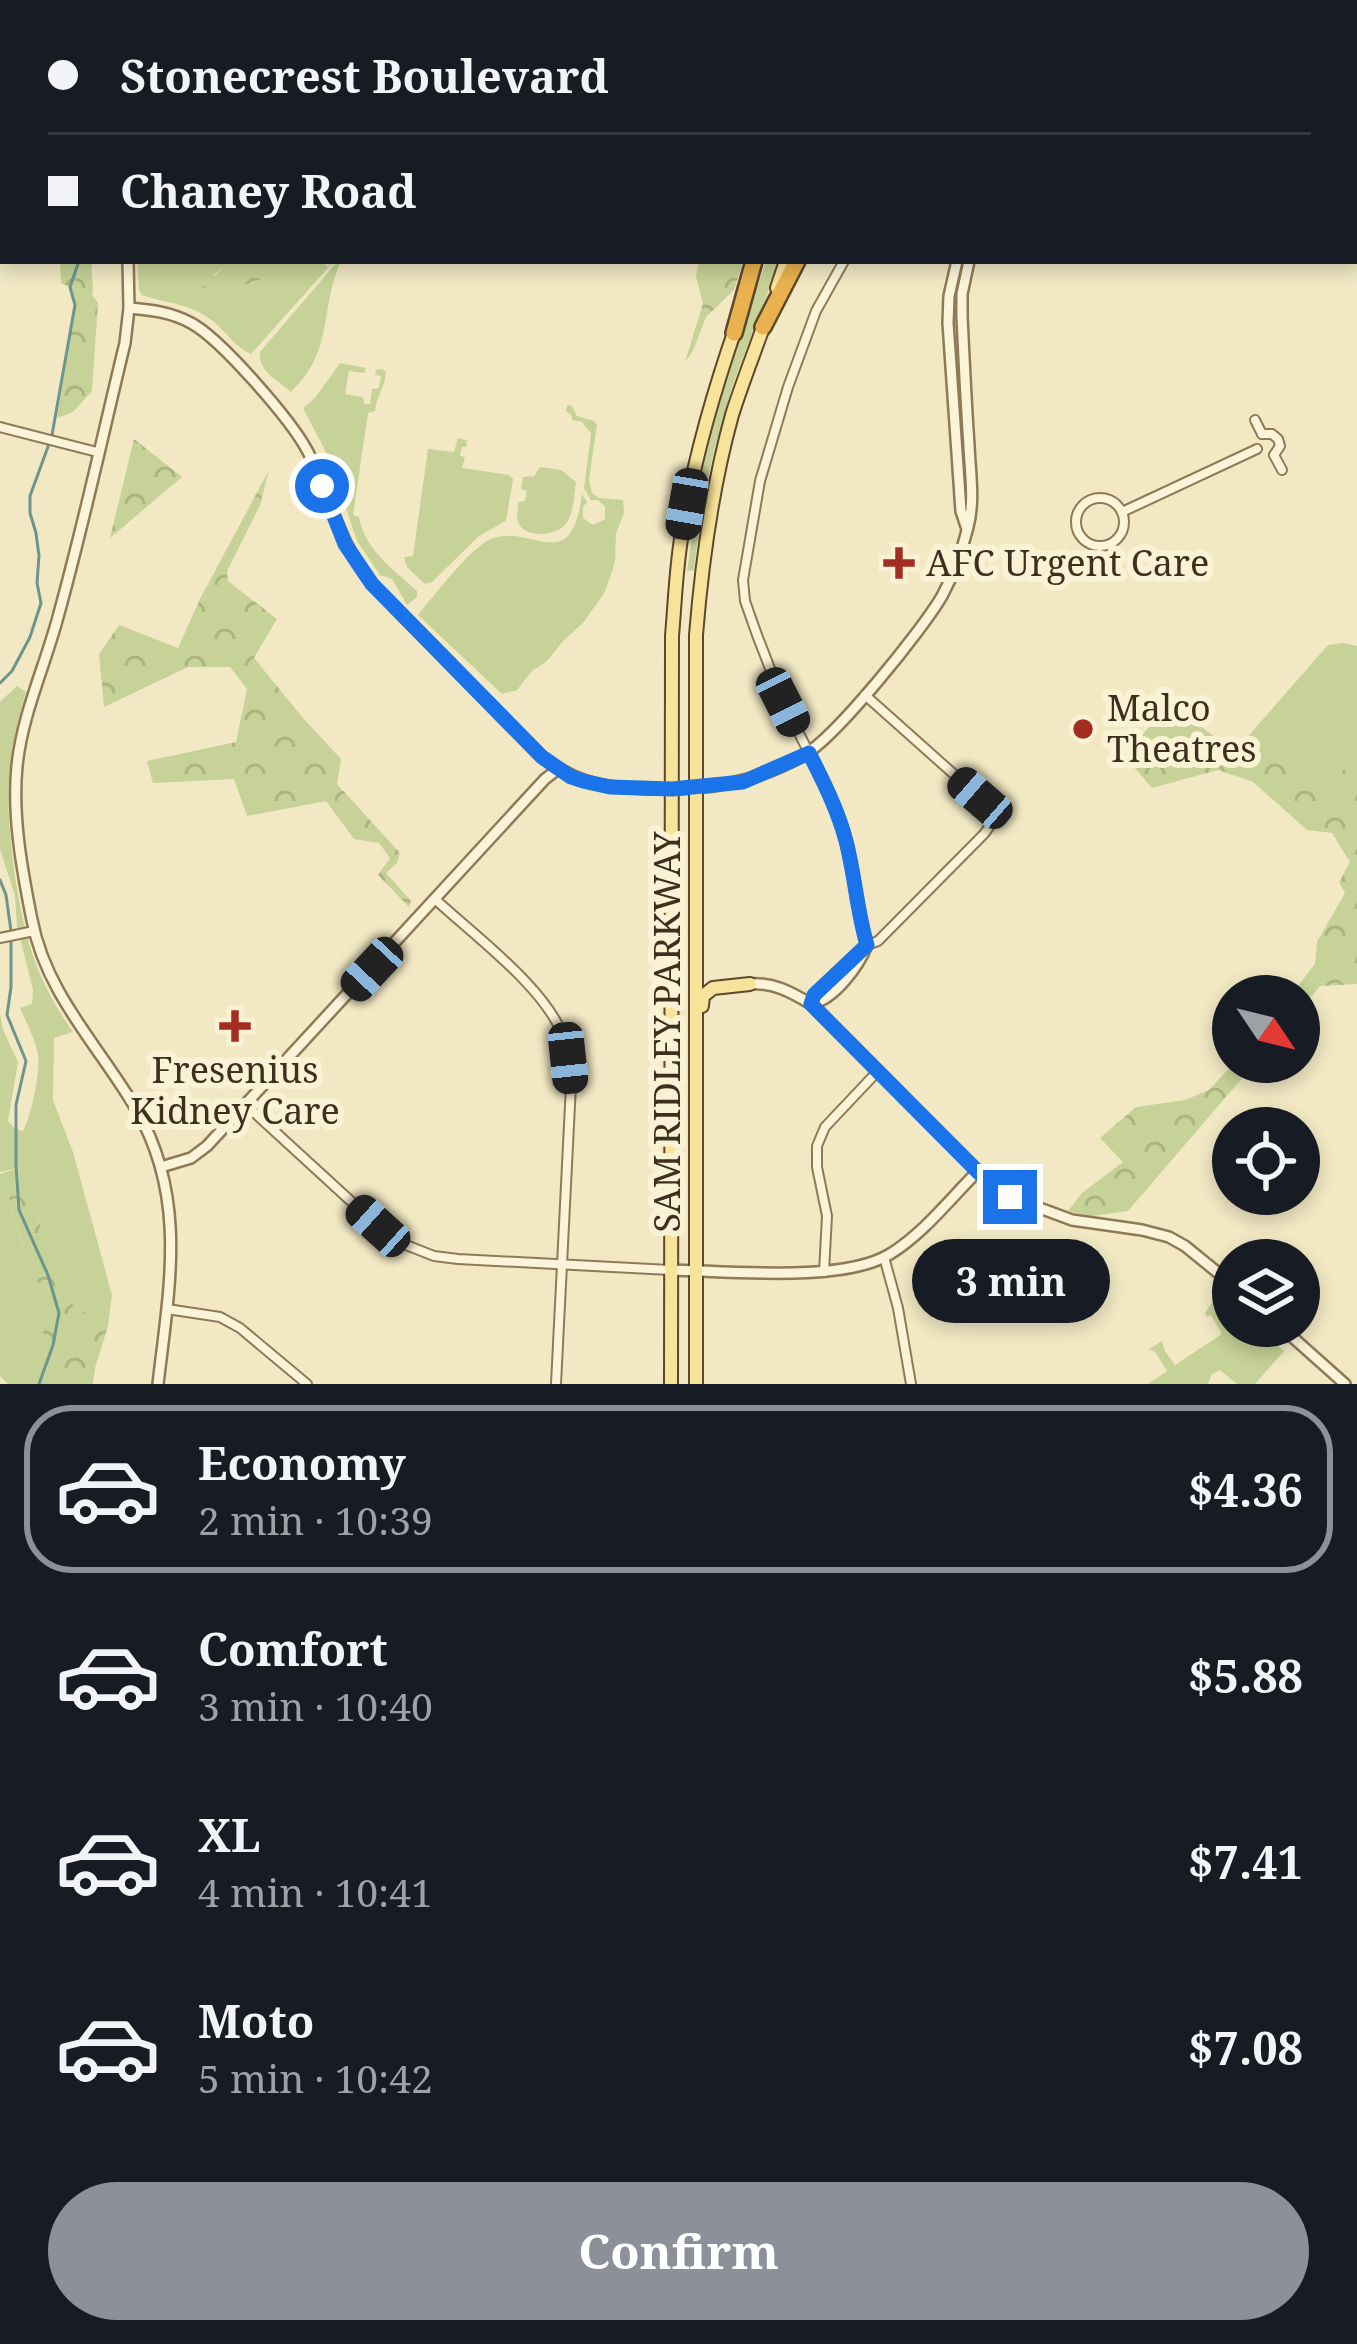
<!DOCTYPE html>
<html lang="en">
<head>
<meta charset="utf-8">
<style>
  :root { --surface:#171b24; --page:#20242c; --text:#f1f3f6; --muted:#9ea1a6; --line:#363941; --accent:#8c9099 }
  body { margin:0; font-family:"Noto Serif",serif; background:var(--page); color:var(--text); height:100vh; display:flex; flex-direction:column; font-size:45px; white-space:nowrap }
  * { box-sizing:border-box; margin:0 }
  p { font-size:39px; color:var(--muted) }
  .icon { flex:none; width:66px; height:66px; fill:none; stroke:currentColor; stroke-width:2; stroke-linecap:round; stroke-linejoin:round }
  .map { position:relative; height:1384px; overflow:hidden }
  .panel { display:flex; flex-direction:column; background:var(--surface); flex:1 }
  .panel>* { flex:none }
  .banner { position:absolute; left:0px; top:0px; width:1359px; height:264px; box-shadow:0 6px 18px #0003; display:grid; align-content:center; height:264px; padding:0 48px; background:var(--surface) }
  .needle { width:78px; rotate:125deg }
  .controls { position:absolute; left:1212px; top:975px; display:grid; gap:24px }
  .controls a { display:grid; place-items:center; width:108px; height:108px; border-radius:50%; background:var(--surface); box-shadow:0 6px 18px #0003; font-size:60px }
  .end { position:absolute; width:54px; height:54px; margin:-27px; border:15px solid #1a73e8; background:#fff; box-shadow:0 0 0 6px #fff }
  .from { border-radius:50% }
  .bubble { position:absolute; height:84px; border-radius:42px; background:var(--surface); box-shadow:0 6px 18px #0003; font-size:39px; font-weight:700; line-height:84px; text-align:center }
  .car { position:absolute; width:36px; height:72px; margin:-36px -18px; border-radius:15px; box-shadow:0 0 9px 3px #0007; background:linear-gradient(#222 24%,#8ab4d8 0 40%,#222 0 76%,#8ab4d8 0 86%,#222 0) }
  .banner b { display:flex; align-items:center; gap:42px; height:114px; font-size:45px }
  .banner b+b { border-top:3px solid var(--line) }
  .banner i { width:30px; height:30px; background:var(--text) }
  ul { padding:21px 0 0; list-style:none }
  li { display:flex; align-items:center; gap:36px; height:168px; margin:0 24px 18px; padding:0 24px; border:6px solid transparent; border-radius:48px }
  li div { flex:1 }
  li b { display:block; font-size:45px }
  li em { font-style:normal; font-weight:700 }
  li.active { border-color:var(--accent) }
  li>.icon { width:108px; height:108px; stroke-width:1.5 }
  .cta { display:flex; gap:24px; margin-top:auto; padding:24px 48px }
  .cta a { flex:1; height:138px; border-radius:72px; background:var(--accent); color:#fff; font-size:48px; font-weight:700; line-height:138px; text-align:center }
  .map>svg:first-child { display:block }
  .green { fill:#c6d297 }
  .forest { fill:url(#forest-crowns) }
  .lines { fill:none; stroke-linecap:round; stroke-linejoin:round }
  .stream { stroke:#6c958e; stroke-width:3 }
  .minor-casing { stroke:#8f7a58; stroke-width:12 }
  .tertiary-casing { stroke:#8f7a58; stroke-width:14 }
  .primary-casing { stroke:#5d472d; stroke-width:16 }
  .motorway-casing { stroke:#5d472d; stroke-width:20 }
  .minor { stroke:#fcf4d9; stroke-width:8 }
  .tertiary { stroke:#fcf4d9; stroke-width:9 }
  .primary { stroke:#f8e39a; stroke-width:12 }
  .motorway { stroke:#e9b24e; stroke-width:15 }
  .route { stroke:#1a73e8; stroke-width:15 }
  .poi-dot { fill:#a42d22; stroke:#f9f2d5; stroke-width:4.5 }
  .labels { text-anchor:middle; stroke-width:12; stroke-linejoin:round; paint-order:stroke }
  .poi-label { font-size:36px; fill:#3e301e; stroke:#f9f2d5; text-anchor:start }
  .street-label { font-size:36px; fill:#3e301e; stroke:#f9f2d5 }
</style>
</head>
<body>
<div class="map">
<svg width="1357" height="1384" viewBox="0 0 1357 1384">
  <defs>
    <pattern id="forest-crowns" width="20" height="18" patternUnits="userSpaceOnUse" patternTransform="scale(3)"><rect width="20" height="18" fill="#c6d297"/><path d="M2 6a3 3 0 1 1 6 0M12 15a3 3 0 1 1 6 0" fill="none" stroke="#abb582"/></pattern>
  </defs>
  <rect width="100%" height="100%" fill="#f2e9c4"/>
  <g class="green">
    <path d="M 137,261 L 230,261 L 214,275 L 223,304 L 236,288 L 268,277 L 277,269 L 268,261 L 323,261 L 327,267 L 334,261 L 251,354 C 235,347 227,333 214,322 C 191,303 168,304 142,295 L 139,290 Z"/>
    <path d="M 338,261 L 341,261 C 319,310 335,350 291,392 C 278,380 258,372 260,352 Z"/>
    <path d="M 766,261 L 780,261 L 733,384 L 714,450 L 701,512 L 694,570 L 687,571 L 703,468 L 728,370 Z"/>
    <path d="M 340,363 L 366,368 L 364,373 L 349,371 L 345,394 L 363,397 L 364,404 L 370,404 L 372,389 L 379,388 L 381,376 L 375,375 L 376,370 L 382,369 L 386,372 C 385,387 376,397 375,411 L 368,413 L 353,515 L 359,517 C 365,551 394,569 417,591 L 417,597 L 407,605 L 392,579 L 380,575 L 357,541 L 329,458 L 303,408 L 315,398 Z"/>
    <path d="M 567,405 L 572,406 L 577,416 L 594,421 L 597,425 L 589,480 L 592,493 L 599,498 L 623,500 L 624,513 L 616,533 L 615,562 L 605,592 L 583,623 L 564,640 L 547,661 L 532,671 L 517,690 L 502,694 L 418,615 C 433,597 471,547 491,539 C 531,522 571,580 582,494 L 587,502 L 583,507 L 583,518 L 593,525 L 605,519 L 605,507 L 598,500 L 591,500 L 584,488 L 591,433 L 582,422 L 572,420 L 572,416 L 566,411 Z"/>
    <path d="M 458,438 L 467,440 L 466,447 L 462,447 L 460,456 L 465,457 L 462,468 L 509,475 L 513,479 L 506,521 L 479,536 L 432,582 L 425,584 L 407,567 L 404,557 L 413,556 L 428,449 L 454,452 Z"/>
    <path d="M 540,467 L 561,470 L 576,482 C 574,494 574,510 568,521 C 560,536 525,540 518,522 C 516,517 518,508 518,502 L 525,501 L 527,491 L 521,489 L 523,477 L 534,476 Z"/>
    <path d="M 1343,643 L 1357,646 L 1357,756 L 1330,784 L 1312,785 L 1283,764 L 1237,749 L 1328,645 Z"/>
    <path d="M 17,686 L 26,692 C 5,761 5,805 15,876 C 25,940 36,979 73,1032 L 54,1038 L 53,1100 L 73,1152 L 112,1295 L 108,1326 L 99,1315 L 75,1312 L 40,1225 L 28,1165 L 0,1172 L 0,1014 L 3,1030 L 18,1062 L 8,1121 L 15,1129 L 23,1131 C 31,1116 41,1072 38,1054 C 35,1039 26,1022 20,1008 L 32,1004 L 33,990 L 17,926 L 15,896 L 0,849 L 0,702 Z"/>
    <path d="M 0,1194 L 9,1195 C 12,1231 24,1243 36,1274 C 49,1309 46,1350 32,1384 L 8,1384 L 0,1376 Z"/>
    <path d="M 1213,1301 L 1214,1310 L 1240,1331 L 1255,1326 L 1284,1351 L 1255,1384 L 1237,1384 L 1220,1370 L 1212,1374 L 1208,1384 L 1148,1384 L 1167,1371 L 1155,1352 L 1149,1349 L 1162,1341 L 1165,1351 L 1175,1365 L 1222,1334 L 1211,1315 L 1207,1317 L 1205,1313 Z"/>
  </g>
  <g class="forest">
    <path d="M 60,261 L 93,261 C 89,274 95,282 92,295 L 98,303 L 92,391 L 73,412 L 57,418 L 75,305 L 70,287 L 61,283 Z"/>
    <path d="M 230,261 L 268,261 L 278,270 L 268,277 L 236,288 L 223,304 L 216,305 L 194,296 Z"/>
    <path d="M 699,261 L 743,261 L 734,290 L 706,317 L 693,351 L 685,362 L 703,303 L 696,277 Z"/>
    <path d="M 134,439 L 182,477 L 110,538 Z"/>
    <path d="M 269,470 L 260,505 L 227,571 L 228,581 L 277,619 L 254,658 L 303,718 L 341,759 L 337,784 L 400,853 L 397,863 L 386,873 L 411,901 L 409,907 L 378,875 L 390,858 L 379,843 L 354,839 L 326,801 L 247,816 L 234,779 L 153,783 L 147,761 L 236,742 L 247,689 L 230,667 L 188,667 L 104,707 L 99,654 L 119,625 L 178,648 L 200,599 Z"/>
    <path d="M 1171,699 L 1203,728 L 1234,751 C 1250,750 1270,757 1284,765 C 1304,775 1305,785 1330,784 L 1357,756 L 1357,984 L 1320,986 L 1299,1011 L 1299,996 L 1290,996 L 1315,964 L 1317,942 L 1345,893 L 1339,882 L 1350,862 L 1332,833 L 1307,830 L 1253,782 L 1218,770 L 1152,788 L 1125,757 Z"/>
    <path d="M 1235,1062 L 1256,1062 L 1128,1211 L 1092,1216 L 1068,1211 L 1082,1193 L 1123,1162 L 1100,1138 L 1136,1107 L 1185,1100 L 1209,1090 Z"/>
    <path d="M 28,1164 L 40,1225 L 75,1311 L 99,1315 L 108,1326 L 95,1368 L 93,1384 L 32,1384 C 45,1351 48,1313 37,1279 C 27,1247 12,1232 9,1195 L 0,1194 L 0,1174 Z"/>
  </g>
  <g class="lines">
    <g class="stream">
      <path d="M 0,35 L 3,38"/>
      <path d="M 52,435 L 75,305 L 70,287 L 79,261"/>
      <path d="M 0,683 L 12,671 L 30,637 L 41,603 L 37,583 L 39,556 L 36,533 L 30,513 L 30,496 L 49,444"/>
      <path d="M 0,880 L 6,895 L 11,931"/>
      <path d="M 11,940 L 11,987 L 7,1015 L 26,1061 L 16,1105 L 16,1165 L 19,1210 L 48,1275 L 59,1313 L 53,1345 L 39,1384"/>
    </g>
    <g class="minor-casing">
      <g id="minor">
        <path d="M 121,0 L 123,3"/>
        <path d="M 12,3 L 16,0"/>
        <path d="M 1255,420 L 1262,434"/>
        <path d="M 0,427 L 97,452"/>
        <path d="M 1262,434 L 1272,434 L 1278,439 L 1280,446 L 1274,455"/>
        <path d="M 1274,455 L 1282,470"/>
        <circle cx="1100" cy="522" r="24"/>
        <path d="M 1122,512 L 1257,449"/>
        <path d="M 865,695 L 994,810 L 997,816 L 984,834 L 878,941 L 867,945"/>
        <path d="M 809,753 L 783,702 L 757,635 L 745,601 L 743,580 L 760,481 L 788,387 L 816,311 L 844,261"/>
        <path d="M 436,900 C 476,937 546,988 564,1038 C 569,1053 569,1070 571,1085 L 556,1384"/>
        <path d="M 0,938 L 34,931"/>
        <path d="M 246,1105 L 378,1226 L 406,1245 L 434,1256 L 458,1259 L 670,1270"/>
        <path d="M 884,1257 L 898,1308 L 911,1384"/>
        <path d="M 824,1272 L 827,1216 L 817,1167 L 817,1146 L 825,1127 L 877,1072"/>
        <path d="M 167,1309 L 220,1317 L 240,1328 L 307,1384"/>
      </g>
    </g>
    <g class="tertiary-casing">
      <g id="tertiary">
        <path d="M 1186,3 L 1191,0"/>
        <path d="M 0,10 L 3,14"/>
        <path d="M 128,261 L 129,308 L 125,343 C 103,434 83,527 58,617 C 45,666 22,715 17,766 C 12,816 22,870 32,920 C 46,994 99,1046 136,1109 C 188,1198 169,1288 158,1384"/>
        <path d="M 957,261 L 949,296 L 948,323 L 961,511 L 967,529"/>
        <path d="M 129,308 C 151,310 171,312 191,323 C 221,339 292,421 308,452 C 332,500 337,540 372,584 L 542,757 C 581,786 607,788 654,789 C 710,790 755,783 804,755 C 836,737 923,629 942,596 C 954,574 962,551 968,527 C 975,500 970,472 969,445 C 966,402 964,359 962,316 L 962,294 L 969,261"/>
        <path d="M 809,753 C 824,781 838,810 846,841 C 855,876 857,911 867,945 C 859,966 834,1000 811,1004"/>
        <path d="M 750,984 C 773,982 791,992 811,1004 L 978,1171 L 1010,1197 L 1072,1220 L 1142,1230 L 1169,1237 L 1185,1246 L 1233,1285"/>
        <path d="M 811,1004 L 814,995 L 864,948"/>
        <path d="M 161,1167 L 191,1158 L 207,1146 L 545,779 L 558,769"/>
        <path d="M 670,1270 C 728,1271 843,1283 890,1254 C 923,1234 950,1199 978,1171"/>
        <path d="M 1280,1326 L 1345,1384"/>
      </g>
    </g>
    <g class="primary-casing">
      <g id="primary">
        <path d="M 824,3 L 825,0"/>
        <path d="M 846,3 L 847,0"/>
        <path d="M 777,288 L 786,261"/>
        <path d="M 702,1006 L 703,996 L 713,988 L 750,984"/>
        <path d="M 671,1384 L 672,636 C 675,602 676,567 682,533 C 693,462 713,393 737,324"/>
        <path d="M 696,1384 L 696,635 C 702,561 712,487 732,415 C 742,383 755,351 766,319"/>
      </g>
    </g>
    <g class="motorway-casing">
      <g id="motorway">
        <path d="M 610,0 L 612,3"/>
        <path d="M 1105,3 L 1109,0"/>
        <path d="M 763,327 L 797,261"/>
        <path d="M 734,333 L 754,261"/>
      </g>
    </g>
    <use href="#minor" class="minor"/>
    <use href="#tertiary" class="tertiary"/>
    <use href="#primary" class="primary"/>
    <use href="#motorway" class="motorway"/>
  </g>
  <g class="lines">
    <path class="route" d="M 322,486 L 345,544 L 372,584 L 542,757 L 571,777 L 583,781 L 610,787 L 672,789 L 743,782 L 809,753 C 823,781 838,810 846,841 C 855,876 857,911 867,945 L 814,995 L 811,1004 L 978,1172 L 1010,1197"/>
  </g>
  <g class="poi-dot">
    <path d="M893 545h12v12h12v12h-12v12h-12v-12h-12v-12h12z"/>
    <circle cx="1083" cy="729" r="12"/>
    <path d="M229 1008h12v12h12v12h-12v12h-12v-12h-12v-12h12z"/>
  </g>
  <g class="labels">
    <g class="poi-label">
      <text x="926" y="576">AFC Urgent Care</text>
      <text x="1107" y="721">Malco<tspan x="1107" dy="41">Theatres</tspan></text>
      <text x="235" y="1083" text-anchor="middle">Fresenius<tspan x="235" dy="41">Kidney Care</tspan></text>
    </g>
    <g class="street-label">
      <text transform="translate(667 1032) rotate(-90)" y="13">SAM RIDLEY PARKWAY</text>
    </g>
  </g>
</svg>
<div class="controls">
<a><svg class="needle" viewBox="-14 -14 28 28"><path d="M0-13l5 13h-10z" fill="#e53935"/><path d="M0 13l5-13h-10z" fill="#9ea1a6"/></svg></a>
<a><svg class="icon" aria-label="locate" viewBox="0 0 24 24"><circle cx="12" cy="12" r="6"/><path d="M12 2v4M12 18v4M2 12h4M18 12h4"/></svg></a>
<a><svg class="icon" aria-label="layers" viewBox="0 0 24 24"><path d="M12 4l9 5-9 5-9-5zM3 14l9 5 9-5"/></svg></a>
</div>
<i class="end from" style="left:322px;top:486px"></i>
<i class="end" style="left:1010px;top:1197px"></i>
<div class="bubble" style="left:912px;top:1239px;width:198px">3 min</div>
<i class="car" style="left:687px;top:504px;rotate:190deg"></i>
<i class="car" style="left:783px;top:702px;rotate:153deg"></i>
<i class="car" style="left:980px;top:798px;rotate:311deg"></i>
<i class="car" style="left:372px;top:969px;rotate:223deg"></i>
<i class="car" style="left:568px;top:1058px;rotate:174deg"></i>
<i class="car" style="left:378px;top:1226px;rotate:312deg"></i>
<div class="banner">
<b><i class="from"></i>Stonecrest Boulevard</b>
<b><i></i>Chaney Road</b>
</div>
</div>
<section class="panel">
<ul>
<li class="active"><svg class="icon" aria-label="car" viewBox="0 0 24 24"><path d="M5 17H2v-5l4-1 3-4h7l3 4 3 1v5h-3M9 17h6M6 11h13"/><circle cx="7" cy="17" r="2"/><circle cx="17" cy="17" r="2"/></svg><div><b>Economy</b><p>2 min · 10:39</p></div><em>$4.36</em></li>
<li><svg class="icon" aria-label="car" viewBox="0 0 24 24"><path d="M5 17H2v-5l4-1 3-4h7l3 4 3 1v5h-3M9 17h6M6 11h13"/><circle cx="7" cy="17" r="2"/><circle cx="17" cy="17" r="2"/></svg><div><b>Comfort</b><p>3 min · 10:40</p></div><em>$5.88</em></li>
<li><svg class="icon" aria-label="car" viewBox="0 0 24 24"><path d="M5 17H2v-5l4-1 3-4h7l3 4 3 1v5h-3M9 17h6M6 11h13"/><circle cx="7" cy="17" r="2"/><circle cx="17" cy="17" r="2"/></svg><div><b>XL</b><p>4 min · 10:41</p></div><em>$7.41</em></li>
<li><svg class="icon" aria-label="car" viewBox="0 0 24 24"><path d="M5 17H2v-5l4-1 3-4h7l3 4 3 1v5h-3M9 17h6M6 11h13"/><circle cx="7" cy="17" r="2"/><circle cx="17" cy="17" r="2"/></svg><div><b>Moto</b><p>5 min · 10:42</p></div><em>$7.08</em></li>
</ul>
<div class="cta"><a>Confirm</a></div>
</section>
</body>
</html>
